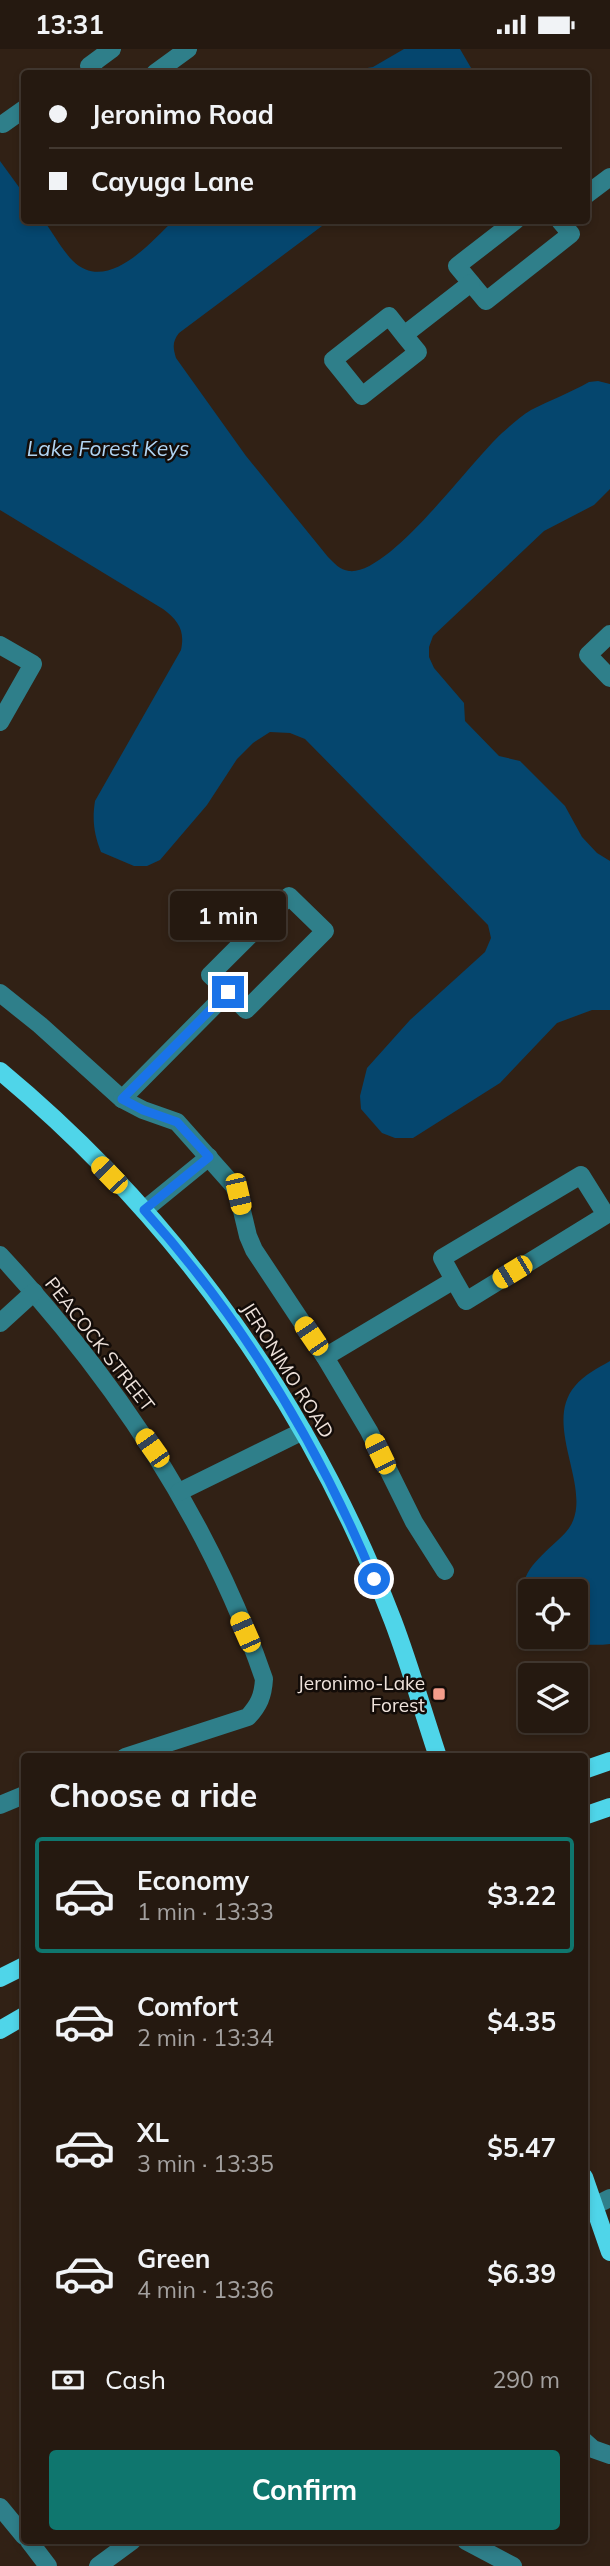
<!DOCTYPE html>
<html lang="en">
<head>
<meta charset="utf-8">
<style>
  :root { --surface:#251910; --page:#2d2219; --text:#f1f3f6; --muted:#a3a09f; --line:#423830; --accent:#0f766e }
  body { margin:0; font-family:Mulish,sans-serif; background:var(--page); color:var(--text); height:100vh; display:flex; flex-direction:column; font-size:26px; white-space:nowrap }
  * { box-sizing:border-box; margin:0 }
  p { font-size:23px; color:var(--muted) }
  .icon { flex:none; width:38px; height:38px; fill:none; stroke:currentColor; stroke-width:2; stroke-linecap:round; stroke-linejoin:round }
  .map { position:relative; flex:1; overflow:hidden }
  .panel { position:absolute; left:21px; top:1704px; width:567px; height:791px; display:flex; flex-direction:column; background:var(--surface); border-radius:7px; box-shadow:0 4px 10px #0003,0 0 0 2px var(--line) }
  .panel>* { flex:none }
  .hud { position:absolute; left:21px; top:21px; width:569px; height:154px; border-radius:7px; box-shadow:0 4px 10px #0003,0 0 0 2px var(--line); display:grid; align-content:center; height:154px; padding:0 28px; background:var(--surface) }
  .tools { position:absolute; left:518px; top:1530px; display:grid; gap:14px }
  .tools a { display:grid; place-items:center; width:70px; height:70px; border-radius:7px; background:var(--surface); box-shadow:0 4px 10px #0003,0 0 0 2px var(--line); font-size:35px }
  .end { position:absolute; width:32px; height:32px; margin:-16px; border:9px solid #1a73e8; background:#fff; box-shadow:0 0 0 4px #fff }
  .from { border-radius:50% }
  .bubble { position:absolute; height:49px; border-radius:7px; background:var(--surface); box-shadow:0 4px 10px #0003,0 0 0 2px var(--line); font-size:23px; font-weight:700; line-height:49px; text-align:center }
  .car { position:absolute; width:21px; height:42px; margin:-21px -10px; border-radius:9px; box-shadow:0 0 5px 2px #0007; background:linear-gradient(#f5c518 24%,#345 0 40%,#f5c518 0 76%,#345 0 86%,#f5c518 0) }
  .hud b { display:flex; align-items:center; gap:24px; height:66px; font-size:26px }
  .hud b+b { border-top:2px solid var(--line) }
  .hud i { width:18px; height:18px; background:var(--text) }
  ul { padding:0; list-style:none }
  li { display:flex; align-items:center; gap:21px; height:116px; margin:0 14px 10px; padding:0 14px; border:4px solid transparent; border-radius:7px }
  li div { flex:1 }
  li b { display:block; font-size:26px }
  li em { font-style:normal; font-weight:700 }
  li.active { border-color:var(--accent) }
  li>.icon { width:63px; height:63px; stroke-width:1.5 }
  h2 { padding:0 28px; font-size:32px; line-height:84px }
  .pay { display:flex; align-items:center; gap:18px; height:77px; padding:0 28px; font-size:26px }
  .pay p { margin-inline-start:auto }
  .primary-button { display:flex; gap:14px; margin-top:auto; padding:14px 28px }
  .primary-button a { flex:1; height:80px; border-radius:7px; background:var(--accent); color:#fff; font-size:28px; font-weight:700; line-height:80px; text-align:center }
  .status { display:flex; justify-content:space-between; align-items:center; height:49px; padding:0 35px; background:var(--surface); direction:ltr }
  .status svg { height:19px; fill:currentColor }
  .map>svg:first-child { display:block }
  .water { fill:#05466e }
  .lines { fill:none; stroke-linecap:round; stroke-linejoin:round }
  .minor { stroke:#2f7f8a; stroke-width:18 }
  .major { stroke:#4fd5e9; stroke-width:18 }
  .route { stroke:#1a73e8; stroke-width:9 }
  .poi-dot { fill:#f49d8b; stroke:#130c08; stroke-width:2.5 }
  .labels { text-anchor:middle; stroke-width:5; stroke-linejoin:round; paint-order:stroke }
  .street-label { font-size:19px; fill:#eee2db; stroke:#130c08 }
  .poi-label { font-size:19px; fill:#eee2db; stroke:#130c08; text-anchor:end }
  .water-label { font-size:21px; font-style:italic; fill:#b0d4f2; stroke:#130c08 }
</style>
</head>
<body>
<div class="status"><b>13:31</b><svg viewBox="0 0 49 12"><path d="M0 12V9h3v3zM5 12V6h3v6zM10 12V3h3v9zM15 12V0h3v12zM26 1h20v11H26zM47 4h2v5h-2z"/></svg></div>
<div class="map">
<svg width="610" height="2517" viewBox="0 0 610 2517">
  <rect width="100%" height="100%" fill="#312115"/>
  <g class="water">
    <path d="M 404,0 L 460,0 L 474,24 L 339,24 L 373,18 Z"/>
    <path d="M 0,112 L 24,145 L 24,172 L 44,172 C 53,184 62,201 73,212 C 107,245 150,194 173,172 L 336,172 L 322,177 L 179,284 C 172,293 173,299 176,309 L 246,407 L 328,508 C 334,514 340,521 349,522 C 389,527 471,412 502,384 C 510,377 521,367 531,361 C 550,351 570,344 589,333 L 598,332 L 610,335 L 610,440 L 594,456 L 544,482 L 433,587 L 429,598 L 429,608 L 434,619 L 464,654 L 465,672 L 499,707 L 520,712 L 565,757 L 582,788 L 597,804 L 610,812 L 610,961 L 592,961 L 557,974 L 500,1034 L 413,1089 L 395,1089 L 382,1084 L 361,1060 L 360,1047 L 367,1019 L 410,971 L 485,903 L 491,889 L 488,876 L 305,690 L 290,684 L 270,683 L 253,694 L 237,710 L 207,756 L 160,811 L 147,817 L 134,817 L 101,803 C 94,785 92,771 95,752 L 181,601 C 185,582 179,572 163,560 L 0,461 Z"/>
    <path d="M 610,1312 L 610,1595 C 592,1597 574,1596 558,1587 L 576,1587 L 576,1542 L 530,1542 L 530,1562 C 507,1527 546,1505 566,1483 C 599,1446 540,1378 575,1337 C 584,1326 598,1319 610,1312 Z"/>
  </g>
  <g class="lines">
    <g class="minor">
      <path d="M 95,24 L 89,17 L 112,0"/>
      <path d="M 155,24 L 188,0"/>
      <path d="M 3,75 L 24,60"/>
      <path d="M 586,146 L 610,128"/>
      <path d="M 515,172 L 457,217 L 486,252 L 571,185 L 560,172"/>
      <path d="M 404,286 L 418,303 L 362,347 L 333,311 L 389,267 L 404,286 L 471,234"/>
      <path d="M 610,585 L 588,606 L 610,629"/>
      <path d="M 0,596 L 33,615 L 0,673"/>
      <path d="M 0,944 L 40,976 L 122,1050 L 143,1061 L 177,1073 L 233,1136 L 238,1145 L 248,1187 L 254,1201 L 325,1308 L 369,1382 L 414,1473 L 445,1522"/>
      <path d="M 122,1050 L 228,943 L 210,926 L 289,847 L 325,882 L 246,961 L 228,943"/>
      <path d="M 144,1161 L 209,1108"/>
      <path d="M 0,1206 C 114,1329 209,1470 264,1630 C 263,1647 259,1656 248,1668 L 125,1708"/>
      <path d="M 0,1274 L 34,1243"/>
      <path d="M 325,1308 L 454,1231 L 442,1209 L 581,1126 L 606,1166 L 466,1252 L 454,1231"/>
      <path d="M 179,1443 L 303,1382"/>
      <path d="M 0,1756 L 24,1746"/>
      <path d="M 594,2157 L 610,2149"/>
      <path d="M 584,2392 L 593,2400 L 610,2406"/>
      <path d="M 0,2458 L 24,2487"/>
      <path d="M 29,2492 L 48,2517"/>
      <path d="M 466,2492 L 513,2517"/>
      <path d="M 98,2517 L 132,2492"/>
    </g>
    <g class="major">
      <path d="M 0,1022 C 177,1169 311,1358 393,1572 C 410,1617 423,1663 438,1708"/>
      <path d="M 584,1721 L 610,1712"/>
      <path d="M 584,1767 L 610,1758"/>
      <path d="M 0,1929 L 24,1917"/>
      <path d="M 0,1981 L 24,1967"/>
      <path d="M 584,2128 L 610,2203"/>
    </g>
  </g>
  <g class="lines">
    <path class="route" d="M 228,943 L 122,1050 L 143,1061 L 177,1073 L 209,1108 L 144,1161 C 242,1270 318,1395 374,1530"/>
  </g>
  <rect class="poi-dot" x="432" y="1638" width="14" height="14" rx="3.5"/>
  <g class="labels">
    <g class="street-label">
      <text transform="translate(100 1295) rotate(52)" y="7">PEACOCK STREET</text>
      <text transform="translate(288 1321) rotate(58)" y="7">JERONIMO ROAD</text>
    </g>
    <g class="poi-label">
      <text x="425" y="1641">Jeronimo-Lake<tspan x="425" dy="22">Forest</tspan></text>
    </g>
    <g class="water-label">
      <text x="108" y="407">Lake Forest Keys</text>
    </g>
  </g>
</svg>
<div class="tools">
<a><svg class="icon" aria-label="locate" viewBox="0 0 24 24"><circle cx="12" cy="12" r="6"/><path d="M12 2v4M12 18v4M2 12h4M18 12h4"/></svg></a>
<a><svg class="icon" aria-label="layers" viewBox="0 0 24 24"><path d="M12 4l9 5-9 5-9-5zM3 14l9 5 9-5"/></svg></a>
</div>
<i class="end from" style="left:374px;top:1530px"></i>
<i class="end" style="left:228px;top:943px"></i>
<div class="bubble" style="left:170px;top:842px;width:116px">1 min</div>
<i class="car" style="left:109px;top:1126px;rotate:316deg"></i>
<i class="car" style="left:238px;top:1145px;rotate:167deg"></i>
<i class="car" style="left:512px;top:1223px;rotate:239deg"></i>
<i class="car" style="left:311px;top:1287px;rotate:326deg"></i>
<i class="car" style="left:152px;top:1399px;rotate:325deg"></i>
<i class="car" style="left:380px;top:1405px;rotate:334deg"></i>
<i class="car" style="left:245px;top:1583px;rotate:336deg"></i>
<div class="hud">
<b><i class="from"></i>Jeronimo Road</b>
<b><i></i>Cayuga Lane</b>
</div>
<section class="panel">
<h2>Choose a ride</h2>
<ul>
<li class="active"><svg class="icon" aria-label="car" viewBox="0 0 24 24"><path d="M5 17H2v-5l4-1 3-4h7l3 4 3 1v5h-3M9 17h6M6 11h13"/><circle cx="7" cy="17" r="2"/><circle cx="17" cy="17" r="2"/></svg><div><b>Economy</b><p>1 min · 13:33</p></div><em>$3.22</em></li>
<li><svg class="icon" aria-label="car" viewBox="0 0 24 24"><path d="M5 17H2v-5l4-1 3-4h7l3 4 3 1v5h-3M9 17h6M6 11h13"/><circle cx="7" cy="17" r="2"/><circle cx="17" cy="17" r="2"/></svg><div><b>Comfort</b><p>2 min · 13:34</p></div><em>$4.35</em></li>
<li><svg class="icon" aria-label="car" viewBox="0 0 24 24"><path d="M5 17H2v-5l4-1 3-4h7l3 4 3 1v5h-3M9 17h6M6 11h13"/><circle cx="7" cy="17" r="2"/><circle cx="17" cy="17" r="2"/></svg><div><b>XL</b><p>3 min · 13:35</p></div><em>$5.47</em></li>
<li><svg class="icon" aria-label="car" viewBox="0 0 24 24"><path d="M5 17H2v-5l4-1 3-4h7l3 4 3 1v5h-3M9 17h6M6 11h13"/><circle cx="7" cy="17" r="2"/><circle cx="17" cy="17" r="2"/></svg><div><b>Green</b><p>4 min · 13:36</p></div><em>$6.39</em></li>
</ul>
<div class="pay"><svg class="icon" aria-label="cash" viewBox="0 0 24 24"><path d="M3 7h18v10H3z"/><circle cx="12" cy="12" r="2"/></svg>Cash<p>290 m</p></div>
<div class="primary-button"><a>Confirm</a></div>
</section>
</div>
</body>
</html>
